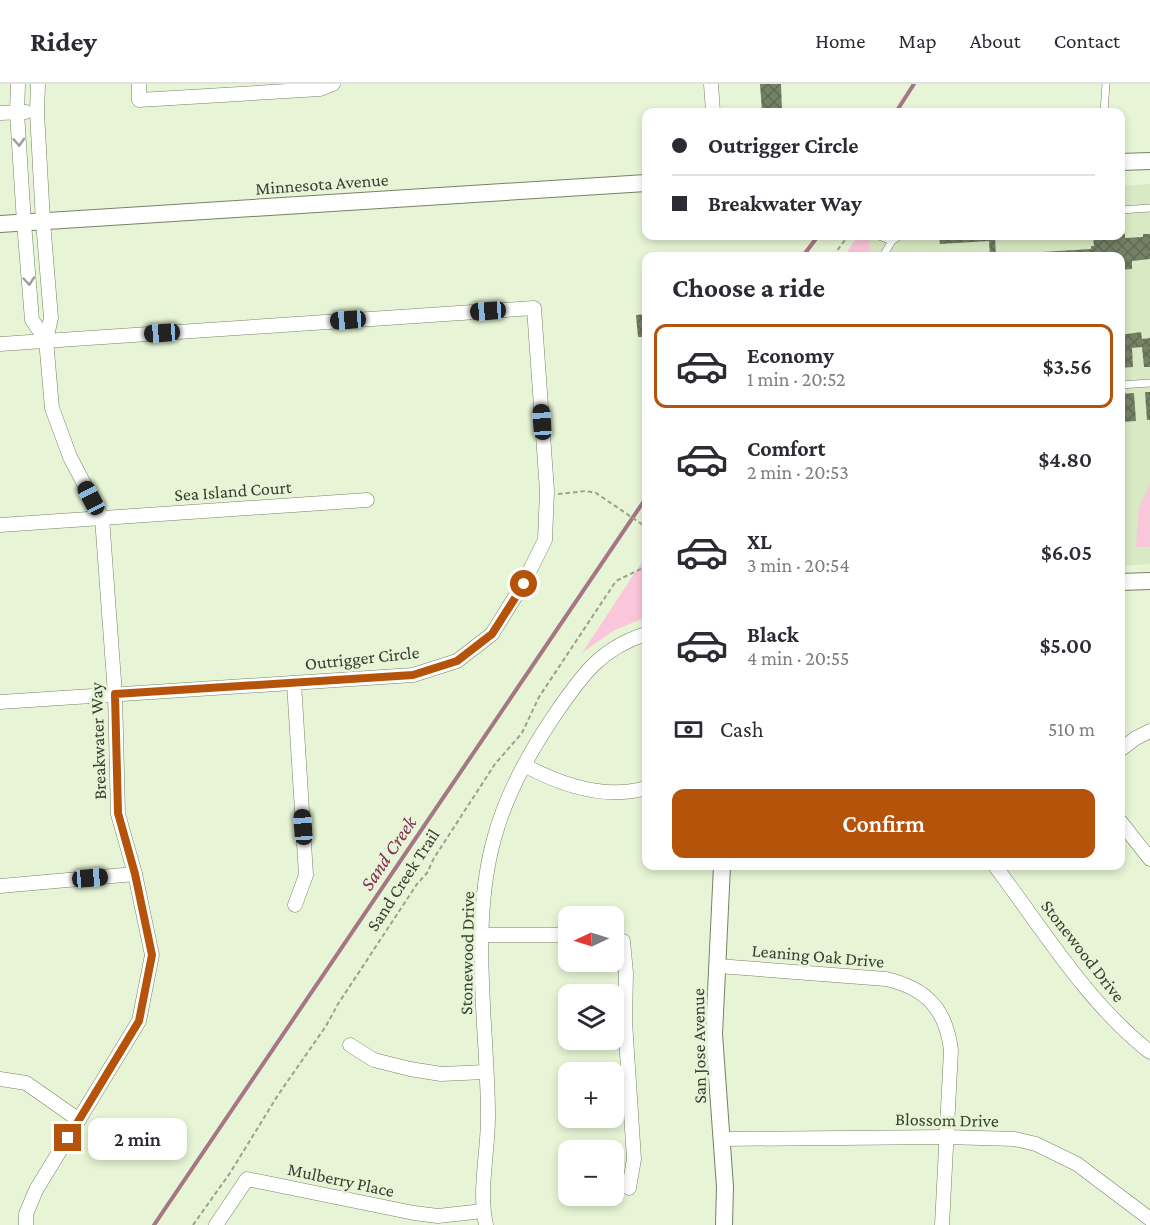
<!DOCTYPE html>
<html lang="en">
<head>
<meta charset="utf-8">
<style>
  :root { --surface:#fff; --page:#f2f2f3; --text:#2b2b33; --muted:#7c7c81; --line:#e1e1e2; --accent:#b45309 }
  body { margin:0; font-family:"Crimson Pro",serif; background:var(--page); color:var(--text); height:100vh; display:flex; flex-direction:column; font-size:22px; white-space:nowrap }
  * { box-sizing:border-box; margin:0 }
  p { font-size:20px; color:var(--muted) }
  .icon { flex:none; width:33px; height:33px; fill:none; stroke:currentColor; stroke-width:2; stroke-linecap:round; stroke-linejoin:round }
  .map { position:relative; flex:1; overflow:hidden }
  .side { position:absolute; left:642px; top:168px; width:483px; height:618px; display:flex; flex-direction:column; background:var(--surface); border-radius:12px; box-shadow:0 3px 9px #0003 }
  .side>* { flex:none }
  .guide { position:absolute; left:642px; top:24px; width:483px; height:132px; border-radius:12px; box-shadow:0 3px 9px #0003; display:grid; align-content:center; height:132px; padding:0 30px; background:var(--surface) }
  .needle { width:39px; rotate:266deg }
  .tools { position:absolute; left:558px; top:822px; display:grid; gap:12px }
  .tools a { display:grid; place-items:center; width:66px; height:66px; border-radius:12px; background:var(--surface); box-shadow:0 3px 9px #0003; font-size:30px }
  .end { position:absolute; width:27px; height:27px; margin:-14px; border:8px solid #b45309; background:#fff; box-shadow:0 0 0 3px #fff }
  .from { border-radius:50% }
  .bubble { position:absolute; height:42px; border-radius:12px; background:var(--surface); box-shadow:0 3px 9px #0003; font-size:20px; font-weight:600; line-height:42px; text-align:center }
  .car { position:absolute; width:18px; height:36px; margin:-18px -9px; border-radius:8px; box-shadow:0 0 4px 2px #0007; background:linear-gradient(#222 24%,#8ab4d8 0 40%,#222 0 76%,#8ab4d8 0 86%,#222 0) }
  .guide b { display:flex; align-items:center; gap:21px; height:57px; font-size:22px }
  .guide b+b { border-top:2px solid var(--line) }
  .guide i { width:15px; height:15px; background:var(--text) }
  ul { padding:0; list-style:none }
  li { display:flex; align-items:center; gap:18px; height:84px; margin:0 12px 9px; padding:0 18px; border:3px solid transparent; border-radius:12px }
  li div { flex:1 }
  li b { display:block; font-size:22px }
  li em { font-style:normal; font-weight:600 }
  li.on { border-color:var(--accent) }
  li>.icon { width:54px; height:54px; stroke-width:1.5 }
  h2 { padding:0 30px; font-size:27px; line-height:72px }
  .pay { display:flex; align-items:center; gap:15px; height:66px; padding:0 30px; font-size:22px }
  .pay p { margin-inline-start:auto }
  .button { display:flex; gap:12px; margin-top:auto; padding:12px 30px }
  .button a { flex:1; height:69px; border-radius:12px; background:var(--accent); color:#fff; font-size:24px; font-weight:600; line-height:69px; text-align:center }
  header { display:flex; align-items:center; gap:36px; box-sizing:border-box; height:84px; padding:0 30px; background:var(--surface); border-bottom:2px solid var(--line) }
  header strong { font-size:28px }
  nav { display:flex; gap:33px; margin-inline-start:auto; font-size:21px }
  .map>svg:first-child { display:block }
  .built { fill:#d9e9c3 }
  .park { fill:#fac6d9 }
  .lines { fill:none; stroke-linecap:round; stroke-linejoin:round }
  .stream { stroke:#a57685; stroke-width:4 }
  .building { fill:url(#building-cross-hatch) }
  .service-casing { stroke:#768266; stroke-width:8 }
  .minor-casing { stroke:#768266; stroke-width:15 }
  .tertiary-casing { stroke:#768266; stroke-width:18 }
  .path { stroke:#98a28b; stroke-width:2; stroke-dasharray:4.5 3; stroke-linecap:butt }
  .service { stroke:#fff; stroke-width:7 }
  .minor { stroke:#fff; stroke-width:14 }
  .tertiary { stroke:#fff; stroke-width:16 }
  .oneway { stroke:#9c9e98 }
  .route { stroke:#b45309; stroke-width:8 }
  .labels { text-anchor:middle; stroke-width:6; stroke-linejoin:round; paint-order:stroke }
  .street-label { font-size:18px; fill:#383e31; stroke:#e7f5d6 }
  .water-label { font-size:20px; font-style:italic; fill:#812d54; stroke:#e7f5d6 }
</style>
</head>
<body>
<header>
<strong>Ridey</strong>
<nav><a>Home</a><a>Map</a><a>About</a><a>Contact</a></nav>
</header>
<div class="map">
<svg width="1150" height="1141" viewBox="0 0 1150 1141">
  <defs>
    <pattern id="building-cross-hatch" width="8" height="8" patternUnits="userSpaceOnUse" patternTransform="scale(1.5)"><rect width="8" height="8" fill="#758165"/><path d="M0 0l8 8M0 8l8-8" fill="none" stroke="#616b54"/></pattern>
  </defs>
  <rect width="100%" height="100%" fill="#e7f5d6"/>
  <path class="built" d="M 1150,100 L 1150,480 L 1121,482 L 1120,172 L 870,172 L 869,152 L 1120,152 L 1121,102 Z"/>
  <g class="park">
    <path d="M 858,152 L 869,152 L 870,172 L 844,172 Z"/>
    <path d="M 1150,399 L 1150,463 L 1136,463 L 1139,424 Z"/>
    <path d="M 646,472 L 646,533 L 613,547 L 582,569 Z"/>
  </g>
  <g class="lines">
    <g class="stream">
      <path d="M 896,28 L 914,0"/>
      <path d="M 803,172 L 818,152"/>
      <path d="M 154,1141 L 646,414"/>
    </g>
  </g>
  <g class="building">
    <path d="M 760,0 L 781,0 L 782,28 L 762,28 Z"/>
    <path d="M 1120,150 L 1125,150 L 1125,154 L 1143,153 L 1143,150 L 1150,150 L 1150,175 L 1132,177 L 1132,185 L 1120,186 L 1120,172 L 1092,172 L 1091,171 L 1042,172 L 1042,168 L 1091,165 L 1091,162 L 1094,162 L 1093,152 Z"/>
    <path d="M 972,152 L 995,152 L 996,172 L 990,172 L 989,157 L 940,160 L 939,154 Z"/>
    <path d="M 646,230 L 646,253 L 638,253 L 636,231 Z"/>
    <path d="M 1141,248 L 1142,255 L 1150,254 L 1150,283 L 1144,283 L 1142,263 L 1132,264 L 1133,283 L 1120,284 L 1120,251 Z"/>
    <path d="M 1145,308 L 1150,308 L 1150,336 L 1147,336 Z"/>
    <path d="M 1134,309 L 1136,337 L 1120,338 L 1120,310 Z"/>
  </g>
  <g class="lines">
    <g class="service-casing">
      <g id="service">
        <path d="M 1104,28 L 1106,0"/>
        <path d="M 1120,126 L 1150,124"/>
        <path d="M 879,152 L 892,157"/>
        <path d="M 883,172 L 892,157 L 899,152"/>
        <path d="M 1120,301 L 1150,299"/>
      </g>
    </g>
    <g class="minor-casing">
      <g id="minor">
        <path d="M 18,0 L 17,28 L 24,139 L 32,236 L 46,256"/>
        <path d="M 139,0 L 139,16 L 320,5 L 333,0"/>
        <path d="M 711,0 L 713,28"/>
        <path d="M 0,29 L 26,28"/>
        <path d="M 0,260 L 534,224 L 547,407 L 545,456 L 523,500 L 492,550 L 457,577 L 413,591 L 0,618"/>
        <path d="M 0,441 L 367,416"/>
        <path d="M 294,599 L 306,791 L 295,821"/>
        <path d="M 1120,666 L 1136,654 L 1150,647"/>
        <path d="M 524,681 C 561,701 605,716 646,704"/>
        <path d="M 1120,737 L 1150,775"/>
        <path d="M 995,782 C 1042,844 1088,920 1150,968"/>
        <path d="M 0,802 L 135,790"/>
        <path d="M 483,851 L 568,851"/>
        <path d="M 614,855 L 623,857 L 626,889 L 625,938 L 634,1075 L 629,1104"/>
        <path d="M 718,882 L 886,895 C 926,904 946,925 951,966 L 942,1141"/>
        <path d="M 350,961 L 374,976 L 410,985 L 441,990 L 485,988"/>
        <path d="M 0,995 L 26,999 L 79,1036"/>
        <path d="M 721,1055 L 946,1053 L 1015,1055 L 1036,1060 L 1077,1080 L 1150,1135"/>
        <path d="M 26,1141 L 26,1130 L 36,1106 L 139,937 L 152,871 L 135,790 L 118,730 L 115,610 L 102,434 L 70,373 L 52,324 L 46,256 L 51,234 L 43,138 L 37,28 L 38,0"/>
        <path d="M 216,1141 L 247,1095 L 414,1129 L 438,1132 L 483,1127"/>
        <path d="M 486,1141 C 478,1103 489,1066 488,1028 C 487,939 470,842 494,755 C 506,710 530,667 556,629 C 582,591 601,564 646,550"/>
      </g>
    </g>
    <g class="tertiary-casing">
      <g id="tertiary">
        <path d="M 1120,78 L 1150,77"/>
        <path d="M 0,140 L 646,99"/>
        <path d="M 1120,498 L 1150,497"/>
        <path d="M 722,782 L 714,950 L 725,1103 L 724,1141"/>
      </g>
    </g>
    <g class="path">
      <path d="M 833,172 L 848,152"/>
      <path d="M 558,410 L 586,407 L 596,409 L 646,443"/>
      <path d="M 193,1141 L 230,1089 L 278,1011 L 326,942 L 338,920 L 417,800 L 427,789 L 434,774 L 495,680 L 522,649 L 539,613 L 616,497 L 643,484 L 646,479"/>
    </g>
    <use href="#service" class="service"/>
    <use href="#minor" class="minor"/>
    <use href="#tertiary" class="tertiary"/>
  </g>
  <defs><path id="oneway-chevron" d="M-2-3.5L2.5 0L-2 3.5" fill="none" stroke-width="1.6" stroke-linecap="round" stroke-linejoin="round" transform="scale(1.5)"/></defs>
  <g class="oneway">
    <use href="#oneway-chevron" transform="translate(19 58) rotate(87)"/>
    <use href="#oneway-chevron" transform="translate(29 197) rotate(85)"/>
  </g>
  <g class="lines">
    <path class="route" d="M 68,1054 L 139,937 L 152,871 L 135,790 L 118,729 L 115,610 L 413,591 L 457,577 L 492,550 L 524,500"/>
  </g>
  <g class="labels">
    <g class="street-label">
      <text transform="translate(322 100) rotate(-4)" y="6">Minnesota Avenue</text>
      <text transform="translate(233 407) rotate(-4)" y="6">Sea Island Court</text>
      <text transform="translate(362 574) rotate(-6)" y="6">Outrigger Circle</text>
      <text transform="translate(98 657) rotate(-92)" y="6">Breakwater Way</text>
      <text transform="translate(403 796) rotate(-57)" y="6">Sand Creek Trail</text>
      <text transform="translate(1083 867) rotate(52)" y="6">Stonewood Drive</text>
      <text transform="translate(467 869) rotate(-89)" y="6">Stonewood Drive</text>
      <text transform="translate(818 872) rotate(5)" y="6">Leaning Oak Drive</text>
      <text transform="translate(699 962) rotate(-91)" y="6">San Jose Avenue</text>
      <text transform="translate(947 1036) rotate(1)" y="6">Blossom Drive</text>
      <text transform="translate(341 1096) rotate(12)" y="6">Mulberry Place</text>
    </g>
    <g class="water-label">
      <text transform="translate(388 769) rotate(-56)" y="7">Sand Creek</text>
    </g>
  </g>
</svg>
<div class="tools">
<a><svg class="needle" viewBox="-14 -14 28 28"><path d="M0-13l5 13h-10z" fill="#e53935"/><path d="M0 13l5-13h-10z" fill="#7c7c81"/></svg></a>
<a><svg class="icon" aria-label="layers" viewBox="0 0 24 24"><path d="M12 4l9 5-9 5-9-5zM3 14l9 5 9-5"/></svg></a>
<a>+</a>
<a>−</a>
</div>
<i class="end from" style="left:524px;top:500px"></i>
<i class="end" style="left:68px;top:1054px"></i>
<div class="bubble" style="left:88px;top:1034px;width:99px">2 min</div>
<i class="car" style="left:488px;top:227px;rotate:266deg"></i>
<i class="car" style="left:348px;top:236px;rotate:266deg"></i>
<i class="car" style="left:162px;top:249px;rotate:266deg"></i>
<i class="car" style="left:542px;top:338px;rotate:356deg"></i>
<i class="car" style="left:91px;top:414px;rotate:332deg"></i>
<i class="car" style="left:303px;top:743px;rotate:356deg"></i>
<i class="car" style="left:90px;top:794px;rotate:85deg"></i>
<div class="guide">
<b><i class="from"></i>Outrigger Circle</b>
<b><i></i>Breakwater Way</b>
</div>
<section class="side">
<h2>Choose a ride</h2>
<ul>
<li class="on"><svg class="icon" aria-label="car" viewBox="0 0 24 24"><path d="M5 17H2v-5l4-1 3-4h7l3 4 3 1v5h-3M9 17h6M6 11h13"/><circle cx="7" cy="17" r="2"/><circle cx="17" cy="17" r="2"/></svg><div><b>Economy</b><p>1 min · 20:52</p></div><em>$3.56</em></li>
<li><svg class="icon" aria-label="car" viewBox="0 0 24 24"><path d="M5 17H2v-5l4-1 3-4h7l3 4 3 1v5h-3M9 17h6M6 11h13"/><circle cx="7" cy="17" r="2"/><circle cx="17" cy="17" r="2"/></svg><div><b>Comfort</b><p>2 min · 20:53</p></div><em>$4.80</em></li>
<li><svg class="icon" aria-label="car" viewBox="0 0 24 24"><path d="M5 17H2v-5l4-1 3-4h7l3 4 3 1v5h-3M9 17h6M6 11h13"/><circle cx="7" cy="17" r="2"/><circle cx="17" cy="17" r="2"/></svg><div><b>XL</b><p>3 min · 20:54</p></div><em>$6.05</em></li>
<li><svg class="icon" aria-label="car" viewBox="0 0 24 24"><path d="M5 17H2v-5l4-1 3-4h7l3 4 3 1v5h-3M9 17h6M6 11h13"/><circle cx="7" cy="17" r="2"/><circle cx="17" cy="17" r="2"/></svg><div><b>Black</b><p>4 min · 20:55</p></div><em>$5.00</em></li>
</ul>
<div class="pay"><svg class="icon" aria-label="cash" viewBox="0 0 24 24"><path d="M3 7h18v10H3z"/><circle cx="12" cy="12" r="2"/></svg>Cash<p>510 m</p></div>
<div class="button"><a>Confirm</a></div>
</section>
</div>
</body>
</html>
